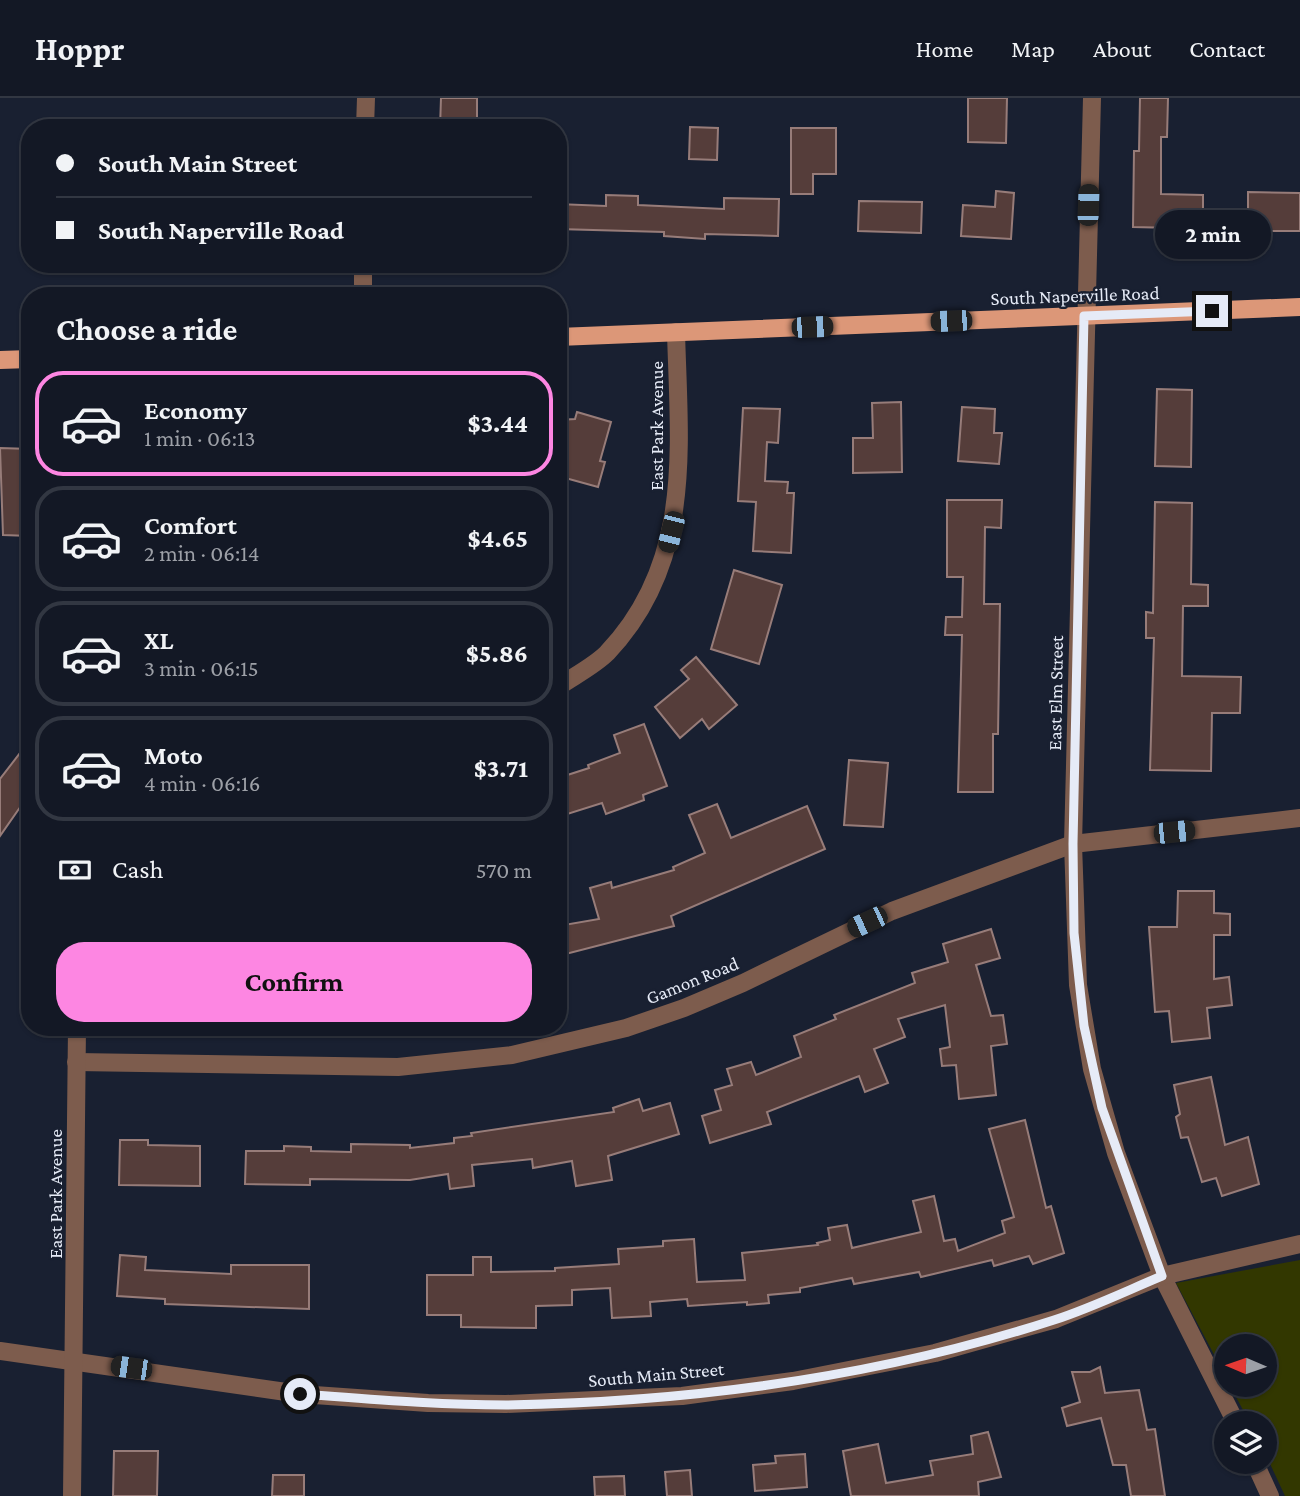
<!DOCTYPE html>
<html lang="en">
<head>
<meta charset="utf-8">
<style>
  :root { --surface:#131825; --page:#1c212d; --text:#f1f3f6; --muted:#9da0a7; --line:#323742; --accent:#fd86e2 }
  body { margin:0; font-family:"Crimson Pro",serif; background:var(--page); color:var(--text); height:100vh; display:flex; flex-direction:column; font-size:26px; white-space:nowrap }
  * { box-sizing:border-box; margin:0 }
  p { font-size:23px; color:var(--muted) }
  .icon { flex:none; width:38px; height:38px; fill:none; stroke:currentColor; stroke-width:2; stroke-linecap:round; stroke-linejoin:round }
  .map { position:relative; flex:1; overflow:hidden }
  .details { position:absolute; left:21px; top:189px; width:546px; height:749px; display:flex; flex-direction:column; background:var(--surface); border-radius:28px; box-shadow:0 2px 5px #0004,0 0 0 2px var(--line) }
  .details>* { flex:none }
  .top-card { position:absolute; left:21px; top:21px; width:546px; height:154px; border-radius:28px; box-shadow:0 2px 5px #0004,0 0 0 2px var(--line); display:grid; align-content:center; height:154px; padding:0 35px; background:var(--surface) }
  .needle { width:46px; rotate:272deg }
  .buttons { position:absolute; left:1214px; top:1236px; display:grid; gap:14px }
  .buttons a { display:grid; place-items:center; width:63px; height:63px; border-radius:50%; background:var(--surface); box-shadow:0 2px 5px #0004,0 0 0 2px var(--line); font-size:35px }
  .end { position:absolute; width:32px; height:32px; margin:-16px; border:9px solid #e6ebf7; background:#111; box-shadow:0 0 0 4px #111 }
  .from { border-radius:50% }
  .bubble { position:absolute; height:49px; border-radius:24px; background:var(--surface); box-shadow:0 2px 5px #0004,0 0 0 2px var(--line); font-size:23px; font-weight:700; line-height:49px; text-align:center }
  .car { position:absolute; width:21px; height:42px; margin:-21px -10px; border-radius:9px; box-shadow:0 0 5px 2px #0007; background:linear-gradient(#222 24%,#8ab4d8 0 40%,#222 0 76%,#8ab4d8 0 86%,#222 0) }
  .top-card b { display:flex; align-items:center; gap:24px; height:66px; font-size:26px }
  .top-card b+b { border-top:2px solid var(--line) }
  .top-card i { width:18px; height:18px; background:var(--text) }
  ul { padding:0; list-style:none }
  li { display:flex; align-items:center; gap:21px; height:105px; margin:0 14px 10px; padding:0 21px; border:4px solid var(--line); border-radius:28px }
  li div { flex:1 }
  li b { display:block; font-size:26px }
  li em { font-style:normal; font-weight:700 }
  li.on { border-color:var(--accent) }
  li>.icon { width:63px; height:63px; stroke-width:1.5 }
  h2 { padding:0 35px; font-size:32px; line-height:84px }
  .pay { display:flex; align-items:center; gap:18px; height:77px; padding:0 35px; font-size:26px }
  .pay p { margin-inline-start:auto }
  .button { display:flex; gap:14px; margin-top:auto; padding:14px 35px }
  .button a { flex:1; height:80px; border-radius:28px; background:var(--accent); color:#111; font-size:28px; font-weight:700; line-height:80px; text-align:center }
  header { display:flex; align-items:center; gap:42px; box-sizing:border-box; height:98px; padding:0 35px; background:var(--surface); border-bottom:2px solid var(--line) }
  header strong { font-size:33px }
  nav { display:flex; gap:38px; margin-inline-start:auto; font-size:24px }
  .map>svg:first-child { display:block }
  .green { fill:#323700 }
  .building { fill:#553d3a; stroke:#977c79; stroke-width:2 }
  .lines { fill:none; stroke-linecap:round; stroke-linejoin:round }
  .minor { stroke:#7d5c4d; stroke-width:18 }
  .major { stroke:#dc9778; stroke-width:18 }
  .route { stroke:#e6ebf7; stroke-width:9 }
  .labels { text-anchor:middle; stroke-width:5; stroke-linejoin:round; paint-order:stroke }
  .street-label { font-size:19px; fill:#e6ebf7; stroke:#192031 }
</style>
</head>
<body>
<header>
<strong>Hoppr</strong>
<nav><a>Home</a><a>Map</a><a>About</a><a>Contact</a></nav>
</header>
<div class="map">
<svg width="1300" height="1398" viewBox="0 0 1300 1398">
  <rect width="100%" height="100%" fill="#192031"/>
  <path class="green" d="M 1300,1162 L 1300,1398 L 1285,1398 L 1265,1355 L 1265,1325 L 1250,1325 L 1229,1286 L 1265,1286 L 1265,1248 L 1227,1248 L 1227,1281 L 1176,1185 Z"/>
  <g class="building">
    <path d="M 441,0 L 477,0 L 477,26 L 468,26 L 468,30 L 440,30 Z"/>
    <path d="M 968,0 L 1007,0 L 1006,45 L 968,44 Z"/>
    <path d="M 1140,0 L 1168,0 L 1167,39 L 1161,39 L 1161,96 L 1203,97 L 1203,135 L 1175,134 L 1175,130 L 1133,129 L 1134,53 L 1139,53 Z"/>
    <path d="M 690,29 L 718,30 L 717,62 L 689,61 Z"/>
    <path d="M 791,30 L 836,30 L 836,76 L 813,76 L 813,96 L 791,96 Z"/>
    <path d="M 996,93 L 1014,95 L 1011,141 L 961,138 L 963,107 L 995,109 Z"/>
    <path d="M 1248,94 L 1300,95 L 1300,133 L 1264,133 L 1264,124 L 1248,124 Z"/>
    <path d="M 606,97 L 638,98 L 638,107 L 724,111 L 724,100 L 779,101 L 778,138 L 705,136 L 705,141 L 664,138 L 664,134 L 558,131 L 558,106 L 606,108 Z"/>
    <path d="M 859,103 L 922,104 L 921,135 L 858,133 Z"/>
    <path d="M 1157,291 L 1192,292 L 1191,369 L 1155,368 Z"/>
    <path d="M 901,304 L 902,374 L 853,375 L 853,340 L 873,340 L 872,305 Z"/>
    <path d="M 962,309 L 995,311 L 994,335 L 1002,335 L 999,366 L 958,363 Z"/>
    <path d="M 743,310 L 780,311 L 778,345 L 767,344 L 765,383 L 788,384 L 787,395 L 794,395 L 791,455 L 753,453 L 756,404 L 738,403 Z"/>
    <path d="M 577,314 L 611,324 L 600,363 L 605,364 L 598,389 L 558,378 L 558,322 L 575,321 Z"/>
    <path d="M 0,350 L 30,351 L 30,438 L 3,437 Z"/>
    <path d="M 947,402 L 1002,402 L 1001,430 L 985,429 L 984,506 L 1000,506 L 998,636 L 993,636 L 993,694 L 958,694 L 962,537 L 945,537 L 946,519 L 962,519 L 963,479 L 947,479 Z"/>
    <path d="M 1155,404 L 1192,405 L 1191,486 L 1208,487 L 1208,508 L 1183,508 L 1182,578 L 1241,579 L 1240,615 L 1212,615 L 1211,673 L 1150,672 L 1154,540 L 1146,540 L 1146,514 L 1153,515 Z"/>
    <path d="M 734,472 L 782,487 L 759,566 L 711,551 Z"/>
    <path d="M 696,559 L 737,607 L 709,631 L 702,621 L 680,640 L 655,609 L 689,581 L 681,572 Z"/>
    <path d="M 644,626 L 667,688 L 643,697 L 644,702 L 606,716 L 602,705 L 558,719 L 558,680 L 589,670 L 588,667 L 620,655 L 614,637 Z"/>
    <path d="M 30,642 L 30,695 L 0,738 L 0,681 Z"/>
    <path d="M 849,662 L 888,665 L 883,729 L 844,727 Z"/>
    <path d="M 717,706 L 731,740 L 807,708 L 825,751 L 671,818 L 674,828 L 558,858 L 558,828 L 599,821 L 590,790 L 611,784 L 612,790 L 674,772 L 673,769 L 705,755 L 689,717 Z"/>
    <path d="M 1178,793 L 1214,793 L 1214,815 L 1230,816 L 1230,837 L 1214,837 L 1214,881 L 1229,879 L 1232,907 L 1207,910 L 1210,940 L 1172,944 L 1169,913 L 1155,914 L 1149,829 L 1177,829 Z"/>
    <path d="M 991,831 L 1000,860 L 976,867 L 991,918 L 1003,917 L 1007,946 L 991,948 L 996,997 L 959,1001 L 956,967 L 942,968 L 940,951 L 950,949 L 945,907 L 898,921 L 905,939 L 874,951 L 888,985 L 865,994 L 859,978 L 767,1014 L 771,1026 L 710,1045 L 702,1018 L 721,1012 L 715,992 L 732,987 L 727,971 L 751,964 L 756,977 L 801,959 L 794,938 L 836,921 L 834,917 L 915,885 L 912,875 L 948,864 L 943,846 Z"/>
    <path d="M 1211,979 L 1225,1047 L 1248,1039 L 1259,1086 L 1222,1098 L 1216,1080 L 1202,1084 L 1188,1039 L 1181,1040 L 1176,1019 L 1180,1016 L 1174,987 Z"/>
    <path d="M 639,1001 L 643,1013 L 670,1005 L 679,1036 L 608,1058 L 612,1082 L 576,1088 L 572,1063 L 533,1070 L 532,1061 L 472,1067 L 474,1088 L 450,1091 L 448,1076 L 410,1082 L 310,1081 L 310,1087 L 245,1086 L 246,1053 L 284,1053 L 284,1048 L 311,1049 L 311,1053 L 351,1054 L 351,1046 L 410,1047 L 410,1050 L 454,1045 L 454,1040 L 472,1038 L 471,1035 L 614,1014 L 613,1010 Z"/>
    <path d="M 1025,1022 L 1046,1110 L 1051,1108 L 1064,1155 L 1033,1166 L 1029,1158 L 994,1168 L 992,1162 L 921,1179 L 919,1174 L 854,1186 L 852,1180 L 800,1190 L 800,1194 L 768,1197 L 769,1205 L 747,1207 L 747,1204 L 688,1208 L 687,1201 L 650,1204 L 651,1218 L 612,1220 L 610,1190 L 572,1192 L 572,1207 L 536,1208 L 536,1230 L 461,1229 L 461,1217 L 427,1217 L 427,1177 L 473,1177 L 473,1159 L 491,1159 L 491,1174 L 555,1173 L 555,1170 L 619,1166 L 618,1151 L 663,1148 L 663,1143 L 694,1141 L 697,1184 L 745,1182 L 742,1155 L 818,1147 L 817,1145 L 830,1142 L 828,1130 L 847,1127 L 852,1150 L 921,1134 L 913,1103 L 934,1098 L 944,1143 L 955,1141 L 958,1153 L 1005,1135 L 1002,1123 L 1014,1119 L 989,1031 Z"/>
    <path d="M 120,1042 L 148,1042 L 148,1047 L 200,1048 L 200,1088 L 119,1087 Z"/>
    <path d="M 120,1157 L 146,1159 L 145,1172 L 231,1176 L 231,1167 L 309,1167 L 309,1211 L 165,1206 L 165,1201 L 117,1198 Z"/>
    <path d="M 1100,1269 L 1105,1295 L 1139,1292 L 1147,1332 L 1155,1331 L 1165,1398 L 1131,1398 L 1126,1367 L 1113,1367 L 1101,1320 L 1067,1328 L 1062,1310 L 1080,1304 L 1072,1274 L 1090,1274 Z"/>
    <path d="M 988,1334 L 1001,1379 L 978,1384 L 979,1398 L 851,1398 L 843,1353 L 878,1346 L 886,1385 L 933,1377 L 930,1363 L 973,1356 L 971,1338 Z"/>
    <path d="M 114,1353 L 158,1353 L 157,1398 L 113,1398 Z"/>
    <path d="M 805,1356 L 807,1389 L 755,1393 L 753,1367 L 776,1365 L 775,1358 Z"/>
    <path d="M 690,1372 L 692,1398 L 667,1398 L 665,1374 Z"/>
    <path d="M 273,1377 L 304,1377 L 304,1398 L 272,1398 Z"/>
    <path d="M 624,1378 L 625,1398 L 595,1398 L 594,1379 Z"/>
  </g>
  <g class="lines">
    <g class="minor">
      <path d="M 1092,0 L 1073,746 L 1078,887 L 1092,971 L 1116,1055 L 1162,1178 L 1236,1325"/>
      <path d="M 365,30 L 366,0"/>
      <path d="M 363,198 L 363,166"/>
      <path d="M 558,589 C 574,578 594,568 607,555 C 694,464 679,348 676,234"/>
      <path d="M 76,964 L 398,969 L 512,957 L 626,930 L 684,910 L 743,885 L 892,813 L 1073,746 L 1300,720"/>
      <path d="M 0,1253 L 300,1296 L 428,1305 L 506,1306 L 682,1298 L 793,1283 L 935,1255 L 1056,1221 L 1162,1178 L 1300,1146"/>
      <path d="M 1254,1363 L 1270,1398"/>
      <path d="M 72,1398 L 77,929"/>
    </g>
    <g class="major">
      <path d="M 558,239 L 1300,209"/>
      <path d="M 0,262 L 30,261"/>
    </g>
  </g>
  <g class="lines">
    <path class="route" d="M 300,1296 C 369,1301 437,1307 506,1307 C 691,1304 878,1279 1054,1222 C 1091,1210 1126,1193 1162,1178 L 1102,1010 L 1084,928 L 1074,835 L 1073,746 L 1084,218 L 1212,213"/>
  </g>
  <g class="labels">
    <g class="street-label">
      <text transform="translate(1075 197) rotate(-2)" y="7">South Naperville Road</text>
      <text transform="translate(656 328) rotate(-90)" y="7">East Park Avenue</text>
      <text transform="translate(1055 595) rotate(-89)" y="7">East Elm Street</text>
      <text transform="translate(692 882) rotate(-22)" y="7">Gamon Road</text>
      <text transform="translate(55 1096) rotate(-90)" y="7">East Park Avenue</text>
      <text transform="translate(656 1276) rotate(-5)" y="7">South Main Street</text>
    </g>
  </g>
</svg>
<div class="buttons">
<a><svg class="needle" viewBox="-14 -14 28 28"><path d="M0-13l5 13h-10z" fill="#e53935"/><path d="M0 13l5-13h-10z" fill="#9da0a7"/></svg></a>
<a><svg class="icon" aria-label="layers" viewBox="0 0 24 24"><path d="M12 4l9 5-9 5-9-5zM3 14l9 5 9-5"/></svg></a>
</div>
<i class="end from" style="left:300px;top:1296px"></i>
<i class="end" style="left:1212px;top:213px"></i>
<div class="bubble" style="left:1155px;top:112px;width:116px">2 min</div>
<i class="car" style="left:1088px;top:107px;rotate:2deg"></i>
<i class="car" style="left:951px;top:223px;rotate:268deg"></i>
<i class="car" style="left:812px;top:229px;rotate:88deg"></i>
<i class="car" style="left:671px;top:434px;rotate:194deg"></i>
<i class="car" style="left:1174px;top:734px;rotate:84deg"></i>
<i class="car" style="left:867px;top:824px;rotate:245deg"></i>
<i class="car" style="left:131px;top:1270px;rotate:278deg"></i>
<div class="top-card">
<b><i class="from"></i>South Main Street</b>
<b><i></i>South Naperville Road</b>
</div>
<section class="details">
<h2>Choose a ride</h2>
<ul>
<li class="on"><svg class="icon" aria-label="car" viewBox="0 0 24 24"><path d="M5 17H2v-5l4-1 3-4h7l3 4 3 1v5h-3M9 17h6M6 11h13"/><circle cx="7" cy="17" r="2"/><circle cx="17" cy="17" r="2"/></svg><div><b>Economy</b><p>1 min · 06:13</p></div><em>$3.44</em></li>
<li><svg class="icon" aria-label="car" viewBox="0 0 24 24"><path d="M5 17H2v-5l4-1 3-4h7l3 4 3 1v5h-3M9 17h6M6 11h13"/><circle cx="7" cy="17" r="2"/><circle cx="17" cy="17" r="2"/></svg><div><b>Comfort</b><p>2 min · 06:14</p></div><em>$4.65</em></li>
<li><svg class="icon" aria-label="car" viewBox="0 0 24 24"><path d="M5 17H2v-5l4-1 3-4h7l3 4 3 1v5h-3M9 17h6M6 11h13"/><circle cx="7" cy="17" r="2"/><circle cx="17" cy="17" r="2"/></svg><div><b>XL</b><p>3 min · 06:15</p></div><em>$5.86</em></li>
<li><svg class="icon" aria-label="car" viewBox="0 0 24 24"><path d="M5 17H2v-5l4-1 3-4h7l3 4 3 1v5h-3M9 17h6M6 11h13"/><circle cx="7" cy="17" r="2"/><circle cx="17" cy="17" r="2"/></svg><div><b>Moto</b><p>4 min · 06:16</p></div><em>$3.71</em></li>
</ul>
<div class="pay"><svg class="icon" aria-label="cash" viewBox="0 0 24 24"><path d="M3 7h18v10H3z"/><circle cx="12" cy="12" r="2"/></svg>Cash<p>570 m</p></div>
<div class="button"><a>Confirm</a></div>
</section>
</div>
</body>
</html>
